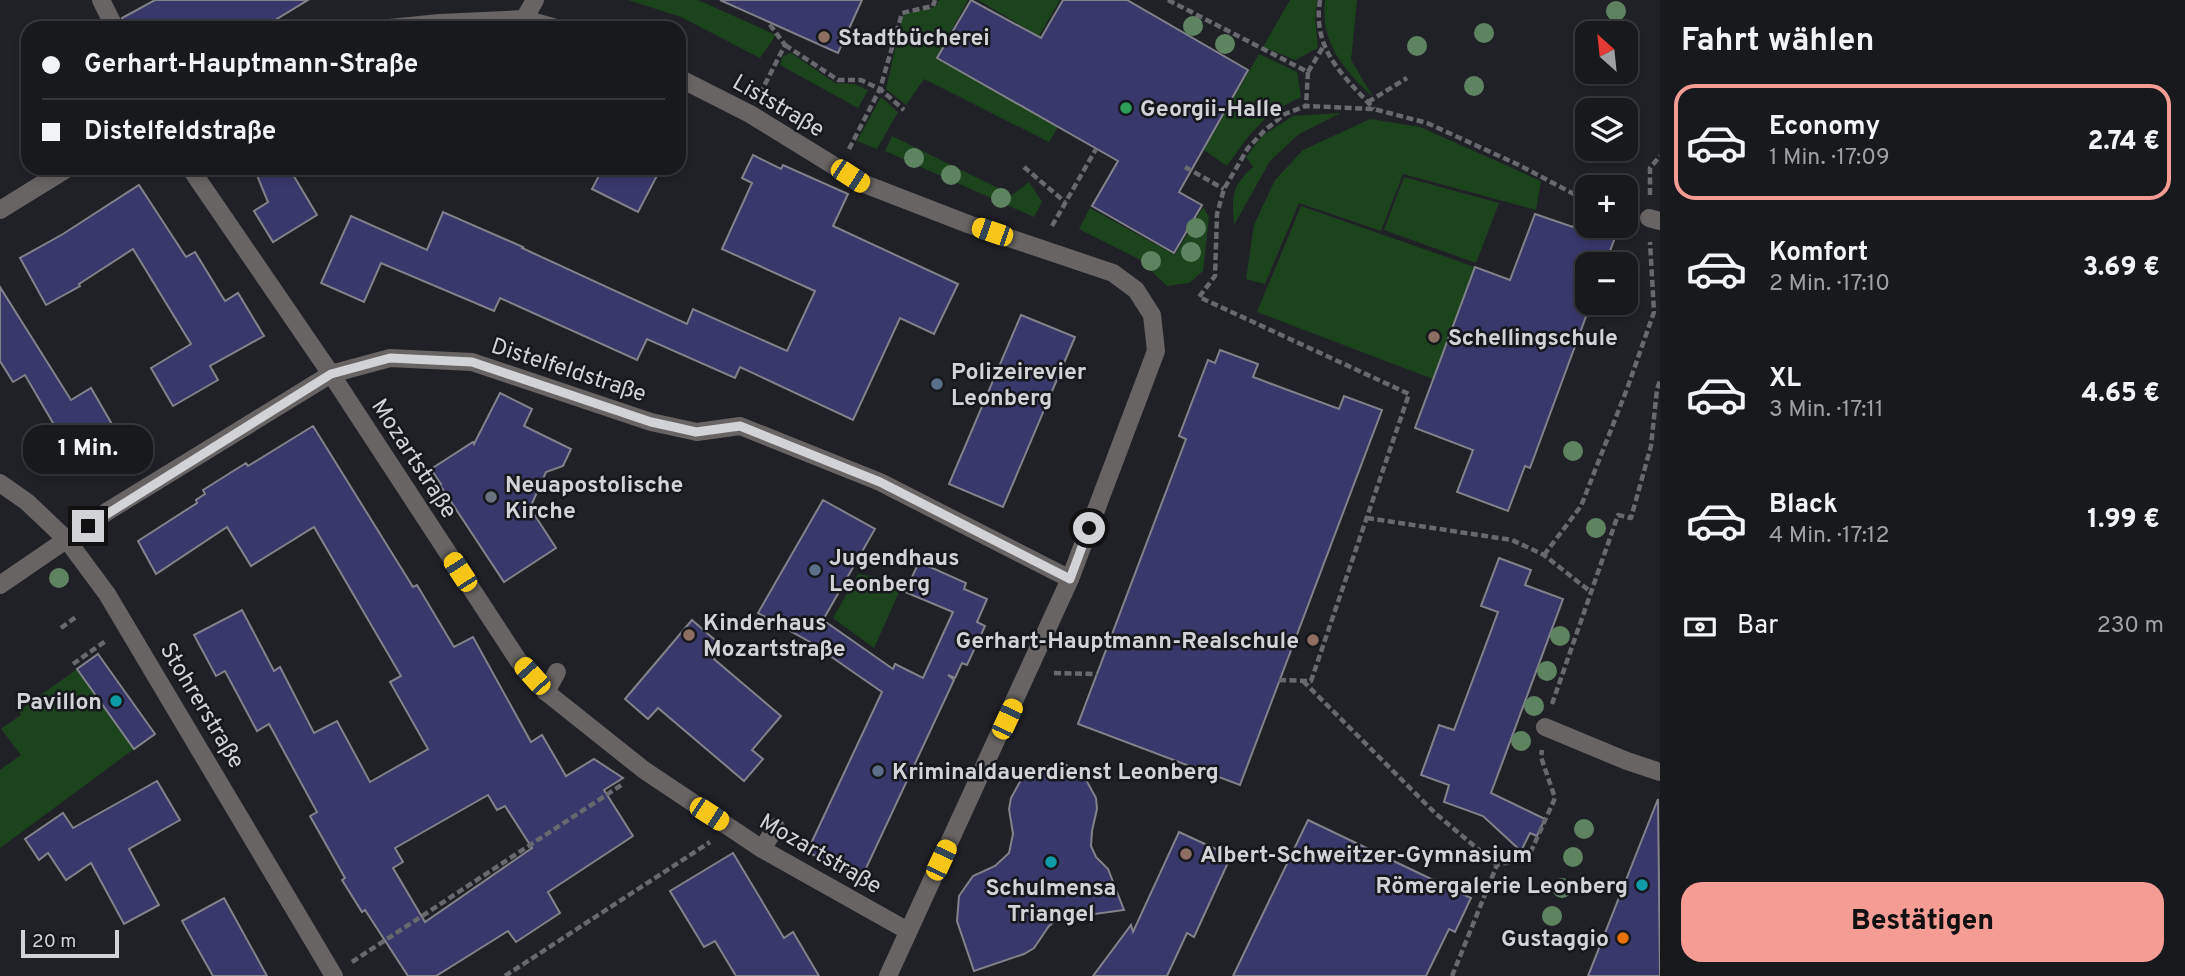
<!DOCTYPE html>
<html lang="de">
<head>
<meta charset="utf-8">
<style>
  :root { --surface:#18191d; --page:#212226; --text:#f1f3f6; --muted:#9fa0a4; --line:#36383b; --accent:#f59c94 }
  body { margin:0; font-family:Overpass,sans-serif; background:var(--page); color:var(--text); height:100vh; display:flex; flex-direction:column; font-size:26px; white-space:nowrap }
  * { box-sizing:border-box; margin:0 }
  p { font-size:23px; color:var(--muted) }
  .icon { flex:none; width:38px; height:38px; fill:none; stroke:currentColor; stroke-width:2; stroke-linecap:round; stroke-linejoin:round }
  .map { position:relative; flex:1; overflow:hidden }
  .details { display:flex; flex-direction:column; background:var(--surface); width:525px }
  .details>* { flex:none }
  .guide { position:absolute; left:21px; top:21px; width:665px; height:154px; border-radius:21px; box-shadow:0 4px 10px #0003,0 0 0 2px var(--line); display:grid; align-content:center; height:154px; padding:0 21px; background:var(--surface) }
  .needle { width:46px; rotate:333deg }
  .buttons { position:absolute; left:1575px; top:21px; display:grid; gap:14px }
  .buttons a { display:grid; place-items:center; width:63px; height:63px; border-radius:14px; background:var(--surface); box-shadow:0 4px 10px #0003,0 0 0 2px var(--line); font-size:35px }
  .scale { position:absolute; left:21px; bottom:18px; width:98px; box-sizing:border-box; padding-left:7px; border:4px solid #d2d3d7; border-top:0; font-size:19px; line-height:24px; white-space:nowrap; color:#d2d3d7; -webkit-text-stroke:5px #16181d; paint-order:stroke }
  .end { position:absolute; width:32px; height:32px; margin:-16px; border:9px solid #d2d3d7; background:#111; box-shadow:0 0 0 4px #111 }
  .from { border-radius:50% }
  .bubble { position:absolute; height:49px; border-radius:21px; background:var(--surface); box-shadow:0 4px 10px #0003,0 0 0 2px var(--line); font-size:23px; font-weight:800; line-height:49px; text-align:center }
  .car { position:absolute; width:21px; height:42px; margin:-21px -10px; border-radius:9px; box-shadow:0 0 5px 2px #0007; background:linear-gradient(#f5c518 24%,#345 0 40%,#f5c518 0 76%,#345 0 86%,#f5c518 0) }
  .guide b { display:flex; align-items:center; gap:24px; height:66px; font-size:26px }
  .guide b+b { border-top:2px solid var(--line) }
  .guide i { width:18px; height:18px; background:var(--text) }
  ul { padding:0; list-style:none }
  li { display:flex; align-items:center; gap:21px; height:116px; margin:0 14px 10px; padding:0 7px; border:4px solid transparent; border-radius:21px }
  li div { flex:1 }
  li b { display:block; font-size:26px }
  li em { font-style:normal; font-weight:800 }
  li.active { border-color:var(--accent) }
  li>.icon { width:63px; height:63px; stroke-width:1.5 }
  h2 { padding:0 21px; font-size:32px; line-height:84px }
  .pay { display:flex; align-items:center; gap:18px; height:77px; padding:0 21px; font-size:26px }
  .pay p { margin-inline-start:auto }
  .action { display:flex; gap:14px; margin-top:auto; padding:14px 21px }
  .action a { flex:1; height:80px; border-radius:21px; background:var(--accent); color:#111; font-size:28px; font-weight:800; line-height:80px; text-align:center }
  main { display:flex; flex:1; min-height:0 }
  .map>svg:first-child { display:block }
  .green { fill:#1b441d }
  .building { fill:#39386b; stroke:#82828a; stroke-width:2; fill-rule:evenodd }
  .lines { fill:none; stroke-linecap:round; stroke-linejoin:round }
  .path { stroke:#68696e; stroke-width:4.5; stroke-dasharray:7 3.5; stroke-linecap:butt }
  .minor { stroke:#686464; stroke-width:18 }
  .tree { fill:#5e8361 }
  .route { stroke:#d2d3d7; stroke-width:9 }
  .education-dot { fill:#8d6e63; stroke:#16181d; stroke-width:2.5 }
  .leisure-dot { fill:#2e9e5b; stroke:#16181d; stroke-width:2.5 }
  .service-dot { fill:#5c6f8a; stroke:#16181d; stroke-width:2.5 }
  .worship-dot { fill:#6b7280; stroke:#16181d; stroke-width:2.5 }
  .culture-dot { fill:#0f9aa8; stroke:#16181d; stroke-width:2.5 }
  .food-dot { fill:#e8710a; stroke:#16181d; stroke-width:2.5 }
  .labels { text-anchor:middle; stroke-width:5; stroke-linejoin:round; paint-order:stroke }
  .poi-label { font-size:23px; font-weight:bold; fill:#d2d3d7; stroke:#16181d; text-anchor:start }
  .street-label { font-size:23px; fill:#d2d3d7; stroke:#16181d }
</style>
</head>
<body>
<main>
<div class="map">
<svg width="1660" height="976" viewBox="0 0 1660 976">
  <rect width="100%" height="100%" fill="#202127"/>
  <g class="green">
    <path d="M 628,0 L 698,0 L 776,35 L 760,58 L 681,17 Z"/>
    <path d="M 939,0 L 968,0 L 936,58 L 1058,127 L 1049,142 L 924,79 L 906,105 L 886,89 L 903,14 L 935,7 Z"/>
    <path d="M 978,0 L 1060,0 L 1039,36 Z"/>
    <path d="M 1290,0 L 1317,0 L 1315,18 L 1318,48 L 1295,60 L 1263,47 Z"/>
    <path d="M 1325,0 L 1357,0 L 1351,60 L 1373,97 C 1344,70 1320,43 1325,0 Z"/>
    <path d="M 791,53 L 835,83 L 854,84 L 868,90 L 858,108 L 780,65 L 783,56 Z"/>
    <path d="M 1259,54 L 1297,72 L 1301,97 C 1262,115 1251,132 1227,166 L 1204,150 Z"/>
    <path d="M 881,97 L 898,112 L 877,149 L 857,141 Z"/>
    <path d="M 1341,113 L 1299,134 L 1270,161 L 1234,225 C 1232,196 1231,187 1253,167 L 1246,157 L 1262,136 L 1293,116 Z"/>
    <path d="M 1370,119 L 1420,127 L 1541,181 L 1536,210 L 1403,174 L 1381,231 L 1299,203 L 1265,284 L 1246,279 L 1254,225 L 1275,180 L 1303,150 Z"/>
    <path d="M 892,136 L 1012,195 L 1029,182 L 1042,202 L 1034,217 L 885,151 Z"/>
    <path d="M 1404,177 L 1499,203 L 1476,263 L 1384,230 Z"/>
    <path d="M 1301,206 L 1475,267 L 1433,379 L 1257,312 Z"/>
    <path d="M 1203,207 L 1209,217 L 1203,271 L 1189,283 L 1167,286 L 1139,259 L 1079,229 L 1090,208 L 1175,255 Z"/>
    <path d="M 858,574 L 904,581 L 874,648 L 833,618 Z"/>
    <path d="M 77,669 L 134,749 L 0,848 L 0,770 L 21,755 L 1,729 L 21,715 L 19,711 Z"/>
  </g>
  <g class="building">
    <path d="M 155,0 L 308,0 L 262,28 L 126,28 L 122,18 Z"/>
    <path d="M 720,0 L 862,0 L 838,53 Z"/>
    <path d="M 971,0 L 1041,38 L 1063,0 L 1127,0 L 1248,70 L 1179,192 L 1202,205 L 1174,253 L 1092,206 L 1118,161 L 937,58 Z"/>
    <path d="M 753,155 L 781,169 L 783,165 L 848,194 L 833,226 L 958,284 L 934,334 L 900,318 L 853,420 L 740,367 L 735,378 L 647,339 L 637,360 L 500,298 L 494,311 L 381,263 L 364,302 L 321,283 L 351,216 L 427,250 L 443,212 L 523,247 L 522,248 L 687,324 L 693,309 L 787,351 L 815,291 L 722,249 L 752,183 L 742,178 Z"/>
    <path d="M 254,168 L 289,168 L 317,215 L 273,242 L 254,211 L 268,202 Z"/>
    <path d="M 603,168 L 661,168 L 638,212 L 592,189 Z"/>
    <path d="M 139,185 L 186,257 L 195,252 L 225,301 L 238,293 L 264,336 L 210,366 L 218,380 L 173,406 L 151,368 L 191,344 L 133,249 L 79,284 L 80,286 L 46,305 L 20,258 L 63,234 Z"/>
    <path d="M 1535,214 L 1573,227 L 1576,220 L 1616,235 L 1605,264 L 1587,264 L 1587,303 L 1591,303 L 1530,468 L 1525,466 L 1508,511 L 1457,492 L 1473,450 L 1415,428 L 1475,267 L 1510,280 Z"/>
    <path d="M 0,287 L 71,400 L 91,388 L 113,426 L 70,452 L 25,375 L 13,382 L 0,361 Z"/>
    <path d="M 1021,315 L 1075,337 L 1003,507 L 949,484 Z"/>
    <path d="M 1220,350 L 1258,364 L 1253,377 L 1339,409 L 1344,396 L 1382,410 L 1240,785 L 1078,724 L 1186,439 L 1179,436 L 1208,360 L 1215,363 Z"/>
    <path d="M 500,393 L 532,409 L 524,426 L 571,449 L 563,466 L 546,472 L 530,508 L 556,548 L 504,582 L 440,485 L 441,484 L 431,469 L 473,442 L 474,444 Z"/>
    <path d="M 313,426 L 413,587 L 417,585 L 454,647 L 473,637 L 531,742 L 542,735 L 566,776 L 594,759 L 623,778 L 604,790 L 633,836 L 548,892 L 560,913 L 516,942 L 508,931 L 436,976 L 408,976 L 365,910 L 362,912 L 342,880 L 345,878 L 310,816 L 317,812 L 269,724 L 257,731 L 225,671 L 216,676 L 194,635 L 242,610 L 274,671 L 280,667 L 314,733 L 337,721 L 370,782 L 428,749 L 390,682 L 401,676 L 314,527 L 251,566 L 227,527 L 156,574 L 138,541 L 197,503 L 196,500 L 205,494 L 203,490 L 246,463 L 248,466 ZM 488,795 L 497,810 L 505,806 L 532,848 L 425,922 L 393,868 L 403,862 L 395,848 Z"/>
    <path d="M 823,500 L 875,529 L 823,620 L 893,669 L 895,664 L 923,678 L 953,612 L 905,592 L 919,562 L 966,583 L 964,589 L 987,599 L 977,622 L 985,626 L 967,665 L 962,663 L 955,678 L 948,675 L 954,680 L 862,877 L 807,852 L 882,692 L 810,642 L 758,613 Z"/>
    <path d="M 1499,558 L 1531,570 L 1525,585 L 1563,599 L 1491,793 L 1545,819 L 1537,836 L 1530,833 L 1521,851 L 1483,816 L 1444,802 L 1449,785 L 1421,775 L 1439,725 L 1454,730 L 1498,612 L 1481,606 Z"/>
    <path d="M 692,620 L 723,647 L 714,659 L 781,716 L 752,750 L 763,759 L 744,781 L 658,708 L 648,719 L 625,699 Z"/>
    <path d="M 98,654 L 155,734 L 134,749 L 77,669 Z"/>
    <path d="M 1065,764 L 1085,778 L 1096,798 L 1097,809 L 1092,831 L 1091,846 L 1096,857 L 1108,869 L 1124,910 L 1080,916 L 1069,915 L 1058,919 L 1049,926 L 1034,948 L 1024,954 L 974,971 L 957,921 L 959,896 L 973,876 L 995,866 L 1009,853 L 1013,834 L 1009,809 L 1011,798 L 1022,778 L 1042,767 Z"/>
    <path d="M 157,781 L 180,820 L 129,849 L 159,905 L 124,924 L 91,863 L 66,880 L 48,853 L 39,860 L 25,839 L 63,813 L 73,828 Z"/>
    <path d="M 1658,799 L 1660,976 L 1588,976 Z"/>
    <path d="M 1308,820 L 1471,898 L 1455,932 L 1449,929 L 1426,976 L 1233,976 Z"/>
    <path d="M 1179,832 L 1231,856 L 1194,937 L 1187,933 L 1167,976 L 1093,976 L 1131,925 L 1133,932 Z"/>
    <path d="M 733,853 L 784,938 L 793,932 L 819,976 L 736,976 L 715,941 L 704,947 L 670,891 Z"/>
    <path d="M 224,898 L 267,976 L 213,976 L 182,921 Z"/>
  </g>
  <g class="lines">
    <g class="path">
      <path d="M 1168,0 L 1308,72 L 1306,106"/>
      <path d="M 1320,0 C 1312,50 1343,75 1374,109"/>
      <path d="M 785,45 L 838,80 L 861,80 L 880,89 L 904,110"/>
      <path d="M 1308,72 L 1323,47"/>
      <path d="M 760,94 L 785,45 L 768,22"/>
      <path d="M 1368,102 L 1407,78"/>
      <path d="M 849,149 L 880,89 L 902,13 L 933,6 L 935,0"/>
      <path d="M 1024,167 L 1065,202"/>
      <path d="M 1185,167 L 1224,189"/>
      <path d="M 1650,195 L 1650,168 L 1660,156"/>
      <path d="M 1052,226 L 1096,149"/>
      <path d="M 1367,518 L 1512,540 L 1544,555 L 1591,592"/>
      <path d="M 1544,555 L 1581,506 L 1627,389 L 1654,312 L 1650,242"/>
      <path d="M 61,628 L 76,617"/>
      <path d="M 73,664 L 107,640"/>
      <path d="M 1054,673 L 1097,674"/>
      <path d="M 1279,680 L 1311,681 L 1409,394 L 1199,297 L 1215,276 L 1217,214 L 1224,189 L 1248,148 L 1265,130 L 1285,114 L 1306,106 L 1374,109 L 1427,123 L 1519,165 L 1587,201"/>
      <path d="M 1303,681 L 1436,814 L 1497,865"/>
      <path d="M 1552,704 L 1618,515 L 1631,518 L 1651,446 L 1657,389 L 1660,381"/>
      <path d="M 352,962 L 623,784"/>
      <path d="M 505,976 L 710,842"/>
      <path d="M 1452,976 L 1497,865 L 1528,858 L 1555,798 L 1541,757 L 1542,750"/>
    </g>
    <g class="minor">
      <path d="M 101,0 L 115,28"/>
      <path d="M 524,19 L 535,0"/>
      <path d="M 389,28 L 440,23 L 524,19 L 556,28"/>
      <path d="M 679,78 L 750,114 L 862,183 L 968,224 L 1113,273 L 1136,290 L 1152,315 L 1156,351 L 1070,579 L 888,976"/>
      <path d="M 190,168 L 331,374 L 518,660 L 546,692 L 644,770 L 762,849 L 908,931"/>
      <path d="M 0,210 L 68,168"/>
      <path d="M 1649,218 L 1660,221"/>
      <path d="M 0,483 L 27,502 L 67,540 L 107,594 L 334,976"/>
      <path d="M 0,585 L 108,511 L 331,374 L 390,358 L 472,362 L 651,422 L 697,432 L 740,426 L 880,482 L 1070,579"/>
      <path d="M 546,692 L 557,672"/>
      <path d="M 1545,727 L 1627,761 L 1660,772"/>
      <path d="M 762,849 L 776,827"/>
    </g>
  </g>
  <g class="tree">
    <circle cx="1616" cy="11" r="10"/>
    <circle cx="1193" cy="26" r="10"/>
    <circle cx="1484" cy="33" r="10"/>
    <circle cx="1225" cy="44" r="10"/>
    <circle cx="1417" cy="46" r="10"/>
    <circle cx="1474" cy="86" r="10"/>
    <circle cx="914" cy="158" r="10"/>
    <circle cx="951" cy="175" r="10"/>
    <circle cx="1001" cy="198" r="10"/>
    <circle cx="1196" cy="228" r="10"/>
    <circle cx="1191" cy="252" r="10"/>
    <circle cx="1151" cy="261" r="10"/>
    <circle cx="1573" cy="451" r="10"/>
    <circle cx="1596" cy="528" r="10"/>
    <circle cx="59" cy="578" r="10"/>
    <circle cx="1560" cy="636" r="10"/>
    <circle cx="1547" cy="671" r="10"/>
    <circle cx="1534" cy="706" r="10"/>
    <circle cx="1521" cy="741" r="10"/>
    <circle cx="1584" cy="829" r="10"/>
    <circle cx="1573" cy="857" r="10"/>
    <circle cx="1562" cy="888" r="10"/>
    <circle cx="1552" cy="916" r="10"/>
  </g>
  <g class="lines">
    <path class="route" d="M 88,526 L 331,374 L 390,358 L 472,362 L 651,422 L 674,427 L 696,432 L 740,426 L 880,482 L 1070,579 L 1089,528"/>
  </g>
  <g class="education-dot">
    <circle cx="824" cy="37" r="7"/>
    <circle cx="1434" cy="337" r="7"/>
    <circle cx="689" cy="635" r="7"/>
    <circle cx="1313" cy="640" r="7"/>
    <circle cx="1186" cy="854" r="7"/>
  </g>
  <circle class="leisure-dot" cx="1126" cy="108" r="7"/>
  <g class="service-dot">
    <circle cx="937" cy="384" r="7"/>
    <circle cx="815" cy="570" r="7"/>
    <circle cx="878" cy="771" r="7"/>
  </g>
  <circle class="worship-dot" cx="491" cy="497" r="7"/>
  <g class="culture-dot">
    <circle cx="116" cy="701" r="7"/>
    <circle cx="1051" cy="862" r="7"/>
    <circle cx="1642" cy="885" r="7"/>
  </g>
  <circle class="food-dot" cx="1623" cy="938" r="7"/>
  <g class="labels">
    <g class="poi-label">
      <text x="838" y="45">Stadtbücherei</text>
      <text x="1140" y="116">Georgii-Halle</text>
      <text x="1448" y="345">Schellingschule</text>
      <text x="951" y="379">Polizeirevier<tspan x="951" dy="26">Leonberg</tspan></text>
      <text x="505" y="492">Neuapostolische<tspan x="505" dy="26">Kirche</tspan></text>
      <text x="829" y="565">Jugendhaus<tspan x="829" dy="26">Leonberg</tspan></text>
      <text x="703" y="630">Kinderhaus<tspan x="703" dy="26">Mozartstraße</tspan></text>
      <text x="1299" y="648" text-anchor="end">Gerhart-Hauptmann-Realschule</text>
      <text x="102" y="709" text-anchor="end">Pavillon</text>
      <text x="892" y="779">Kriminaldauerdienst Leonberg</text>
      <text x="1200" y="862">Albert-Schweitzer-Gymnasium</text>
      <text x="1628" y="893" text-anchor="end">Römergalerie Leonberg</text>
      <text x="1051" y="895" text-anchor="middle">Schulmensa<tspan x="1051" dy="26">Triangel</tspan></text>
      <text x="1609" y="946" text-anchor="end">Gustaggio</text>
    </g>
    <g class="street-label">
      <text transform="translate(779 105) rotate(30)" y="8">Liststraße</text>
      <text transform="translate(569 369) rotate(18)" y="8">Distelfeldstraße</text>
      <text transform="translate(415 458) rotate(57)" y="8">Mozartstraße</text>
      <text transform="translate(203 705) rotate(59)" y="8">Stohrerstraße</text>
      <text transform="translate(821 853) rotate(30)" y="8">Mozartstraße</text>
    </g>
  </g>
</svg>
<div class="buttons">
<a><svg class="needle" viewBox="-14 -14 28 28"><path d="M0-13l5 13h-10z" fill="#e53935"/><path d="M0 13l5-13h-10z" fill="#9fa0a4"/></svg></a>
<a><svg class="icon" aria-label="layers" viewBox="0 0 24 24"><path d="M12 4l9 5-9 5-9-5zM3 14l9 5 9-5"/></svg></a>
<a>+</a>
<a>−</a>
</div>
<div class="scale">20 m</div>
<i class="end from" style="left:1089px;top:528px"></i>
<i class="end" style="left:88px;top:526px"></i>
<div class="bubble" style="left:23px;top:425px;width:130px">1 Min.</div>
<i class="car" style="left:850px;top:176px;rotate:123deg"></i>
<i class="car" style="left:992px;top:232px;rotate:289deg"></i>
<i class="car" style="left:460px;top:572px;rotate:327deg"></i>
<i class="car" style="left:532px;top:676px;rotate:318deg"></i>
<i class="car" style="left:1007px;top:719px;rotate:25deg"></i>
<i class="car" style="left:709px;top:814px;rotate:123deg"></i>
<i class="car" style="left:941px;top:860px;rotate:25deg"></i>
<div class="guide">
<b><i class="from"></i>Gerhart-Hauptmann-Straße</b>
<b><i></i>Distelfeldstraße</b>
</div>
</div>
<section class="details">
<h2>Fahrt wählen</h2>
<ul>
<li class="active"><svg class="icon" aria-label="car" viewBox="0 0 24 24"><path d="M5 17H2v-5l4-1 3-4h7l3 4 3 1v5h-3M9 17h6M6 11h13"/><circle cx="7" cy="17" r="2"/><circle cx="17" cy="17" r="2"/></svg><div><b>Economy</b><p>1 Min. · 17:09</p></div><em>2.74 €</em></li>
<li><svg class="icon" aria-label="car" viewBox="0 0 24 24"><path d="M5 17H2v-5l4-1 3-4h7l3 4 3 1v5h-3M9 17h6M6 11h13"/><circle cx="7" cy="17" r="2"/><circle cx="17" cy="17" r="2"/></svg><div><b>Komfort</b><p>2 Min. · 17:10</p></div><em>3.69 €</em></li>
<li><svg class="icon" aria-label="car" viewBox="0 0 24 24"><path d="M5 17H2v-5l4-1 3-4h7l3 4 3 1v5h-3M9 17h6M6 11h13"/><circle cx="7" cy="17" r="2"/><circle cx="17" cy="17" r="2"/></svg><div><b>XL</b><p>3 Min. · 17:11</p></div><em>4.65 €</em></li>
<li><svg class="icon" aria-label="car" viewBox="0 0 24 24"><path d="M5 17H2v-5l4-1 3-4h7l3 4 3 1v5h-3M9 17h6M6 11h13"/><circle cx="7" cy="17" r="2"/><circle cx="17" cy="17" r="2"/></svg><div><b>Black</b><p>4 Min. · 17:12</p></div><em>1.99 €</em></li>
</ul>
<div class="pay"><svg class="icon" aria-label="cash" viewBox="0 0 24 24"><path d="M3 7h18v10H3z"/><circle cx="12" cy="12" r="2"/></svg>Bar<p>230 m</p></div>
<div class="action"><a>Bestätigen</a></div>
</section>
</main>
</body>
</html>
